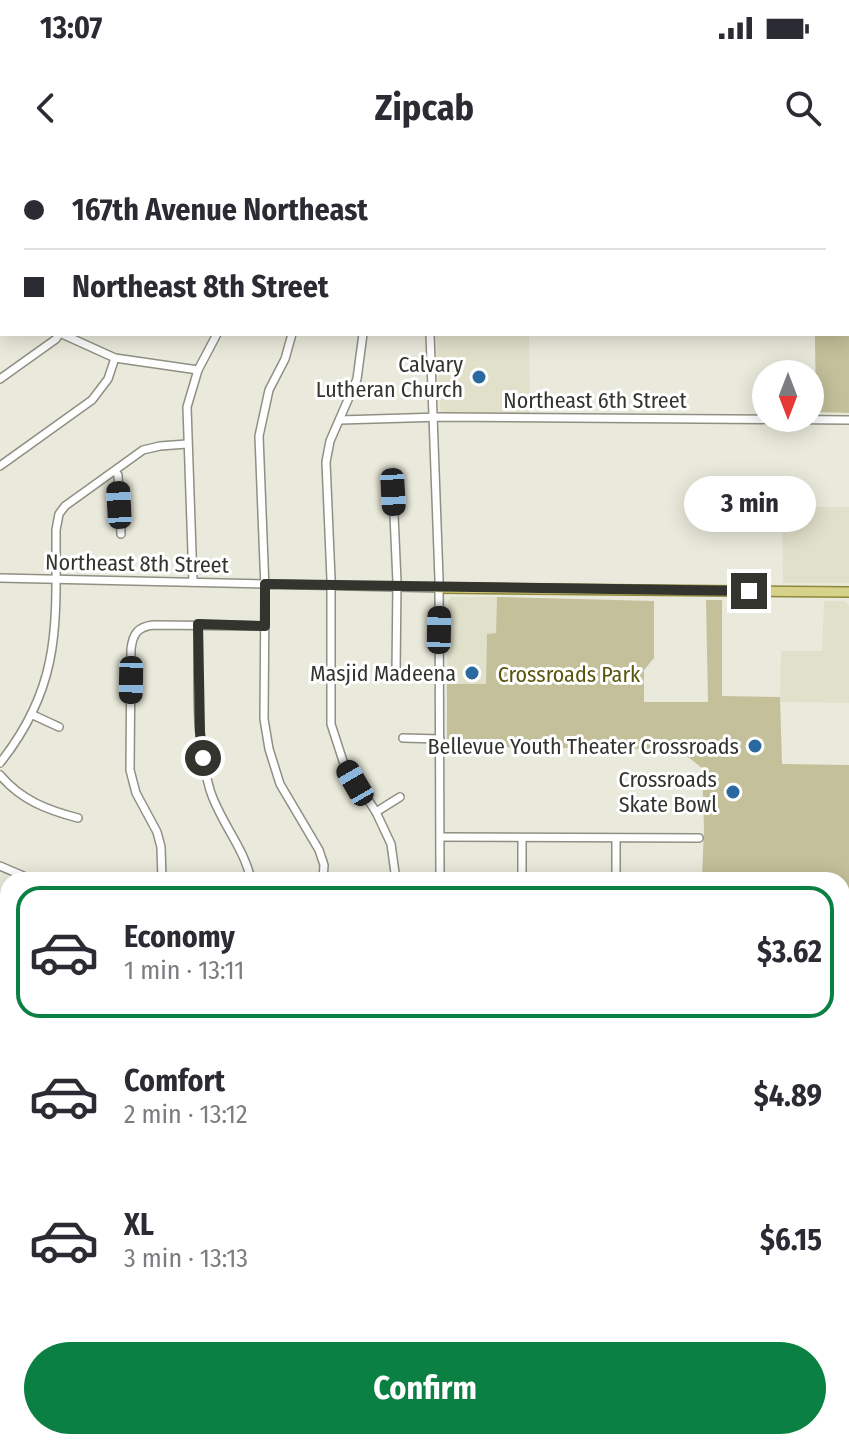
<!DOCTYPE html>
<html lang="en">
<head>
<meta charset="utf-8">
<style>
  :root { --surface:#fff; --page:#f2f2f3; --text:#2b2b33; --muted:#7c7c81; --line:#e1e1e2; --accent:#0b8043 }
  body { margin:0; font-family:"Fira Sans Condensed",sans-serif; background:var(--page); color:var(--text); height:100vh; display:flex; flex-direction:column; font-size:30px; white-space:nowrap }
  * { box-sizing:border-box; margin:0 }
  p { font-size:26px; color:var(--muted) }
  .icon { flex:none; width:44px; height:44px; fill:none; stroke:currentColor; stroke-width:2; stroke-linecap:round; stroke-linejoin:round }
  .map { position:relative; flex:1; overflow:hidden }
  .details { position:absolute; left:0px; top:712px; width:850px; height:578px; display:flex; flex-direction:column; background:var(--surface); border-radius:24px 24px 0 0; box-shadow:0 4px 20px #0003 }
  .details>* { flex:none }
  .top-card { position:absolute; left:0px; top:0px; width:850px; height:176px; box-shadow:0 4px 20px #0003; display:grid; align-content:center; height:176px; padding:0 24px; background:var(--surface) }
  .needle { width:52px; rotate:180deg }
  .buttons { position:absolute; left:752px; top:200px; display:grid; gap:16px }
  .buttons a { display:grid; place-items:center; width:72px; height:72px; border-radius:50%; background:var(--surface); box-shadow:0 4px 20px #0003; font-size:40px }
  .end { position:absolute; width:36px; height:36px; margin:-18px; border:10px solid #34342f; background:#fff; box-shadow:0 0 0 4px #fff }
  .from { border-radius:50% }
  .bubble { position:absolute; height:56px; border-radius:28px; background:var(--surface); box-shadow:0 4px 20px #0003; font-size:26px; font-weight:700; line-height:56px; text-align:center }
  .car { position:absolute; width:24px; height:48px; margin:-24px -12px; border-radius:10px; box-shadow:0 0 6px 2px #0007; background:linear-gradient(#222 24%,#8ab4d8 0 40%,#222 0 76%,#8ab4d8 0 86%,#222 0) }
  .top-card b { display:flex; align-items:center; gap:28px; height:76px; font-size:30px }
  .top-card b+b { border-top:2px solid var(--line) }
  .top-card i { width:20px; height:20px; background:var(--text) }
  ul { padding:14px 0 0; list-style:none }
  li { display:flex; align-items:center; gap:24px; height:132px; margin:0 16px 12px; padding:0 8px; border:4px solid transparent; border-radius:24px }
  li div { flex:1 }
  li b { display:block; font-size:30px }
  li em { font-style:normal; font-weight:700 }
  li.on { border-color:var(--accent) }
  li>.icon { width:72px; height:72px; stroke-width:1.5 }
  .cta { display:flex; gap:16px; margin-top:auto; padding:16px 24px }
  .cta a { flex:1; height:92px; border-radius:48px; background:var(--accent); color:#fff; font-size:32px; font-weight:700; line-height:92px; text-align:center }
  .status { display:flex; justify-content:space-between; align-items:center; height:56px; padding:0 40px; background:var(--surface); direction:ltr }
  .status svg { height:22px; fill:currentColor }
  header { display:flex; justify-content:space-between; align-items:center; height:104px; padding:0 24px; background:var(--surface); font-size:36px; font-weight:700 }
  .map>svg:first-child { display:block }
  .built { fill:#e1e0cb }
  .green { fill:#c3c09a }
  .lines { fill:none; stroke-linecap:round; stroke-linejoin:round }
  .minor-casing { stroke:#908f83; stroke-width:10 }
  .major-casing { stroke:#8d8737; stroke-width:12 }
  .minor { stroke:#fff; stroke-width:7 }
  .major { stroke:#d7d28a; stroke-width:9 }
  .route { stroke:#34342f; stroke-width:10 }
  .poi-dot { fill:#2a69a0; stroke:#fff; stroke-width:3 }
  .labels { text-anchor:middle; stroke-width:6; stroke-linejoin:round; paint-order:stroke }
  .poi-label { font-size:22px; fill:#34342f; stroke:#fff; text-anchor:end }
  .street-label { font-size:22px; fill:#34342f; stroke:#fff }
  .park-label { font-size:22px; fill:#5a540d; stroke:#fff }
</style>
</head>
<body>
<div class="status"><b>13:07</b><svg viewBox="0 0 49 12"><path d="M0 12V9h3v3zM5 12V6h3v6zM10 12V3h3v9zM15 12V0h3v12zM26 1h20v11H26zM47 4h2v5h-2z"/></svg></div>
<header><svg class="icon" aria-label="back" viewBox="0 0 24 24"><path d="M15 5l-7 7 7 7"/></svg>Zipcab<svg class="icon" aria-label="search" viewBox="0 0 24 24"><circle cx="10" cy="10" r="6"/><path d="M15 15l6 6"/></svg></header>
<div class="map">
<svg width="849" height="1289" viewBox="0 0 849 1289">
  <rect width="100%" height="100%" fill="#eaeadc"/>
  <g class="built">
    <path d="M 436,174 L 529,174 L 530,258 L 441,257 Z"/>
    <path d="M 782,347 L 849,347 L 849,423 L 783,423 Z"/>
    <path d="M 450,437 L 497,437 L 496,474 L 487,474 L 486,524 L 447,524 L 448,441 Z"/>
    <path d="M 824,441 L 845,441 L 849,446 L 849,543 L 780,542 L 781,491 L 822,491 Z"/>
  </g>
  <g class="green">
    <path d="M 139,0 L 284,0 L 286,2 L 138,2 Z"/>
    <path d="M 815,176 L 849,176 L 849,253 L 816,252 Z"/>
    <path d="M 497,437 L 654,441 L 654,498 L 644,510 L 644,542 L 708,542 L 706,440 L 722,440 L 722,536 L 780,537 L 782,604 L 849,605 L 849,1004 L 846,1012 L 849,1023 L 842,1023 L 842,720 L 702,720 L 704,667 L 702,608 L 688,597 L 642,589 L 499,587 L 499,579 L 447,579 L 447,524 L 486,524 L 487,474 L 496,473 Z"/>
  </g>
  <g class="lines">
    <g class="minor-casing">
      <g id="minor">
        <path d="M 46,0 L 48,2"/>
        <path d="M 97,0 L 98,2"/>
        <path d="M 349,0 L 349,2"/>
        <path d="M 423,0 L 423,2"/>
        <path d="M 731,0 L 734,2"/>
        <path d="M 130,2 L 131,0"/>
        <path d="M 497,2 L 500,0"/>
        <path d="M 773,2 L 773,0"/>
        <path d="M 848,88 L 849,88"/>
        <path d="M 0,127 L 2,130"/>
        <path d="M 62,174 L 115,198 L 198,210"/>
        <path d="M 292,174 L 285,199 L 269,230 L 259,276 L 265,429 L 264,559 L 269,589 L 280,624 L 319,690 L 324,705 L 323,720"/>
        <path d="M 363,174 L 357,219 L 330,281 L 326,302 L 331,419 L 331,564 L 343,601 L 376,652 L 391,684 L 396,720"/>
        <path d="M 430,174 L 439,419 L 440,720"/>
        <path d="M 0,219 L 56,179 L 59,174"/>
        <path d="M 340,260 L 441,257 L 849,260"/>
        <path d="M 0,306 L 92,240 L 108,219 L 115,198"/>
        <path d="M 115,311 L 118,315 L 121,374"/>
        <path d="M 393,332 L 397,422 L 396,513"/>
        <path d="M 0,418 L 439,428"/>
        <path d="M 193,422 L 187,247 L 198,210 L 217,174"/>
        <path d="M 198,464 C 199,519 194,577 210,630 C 220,662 244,687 251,720"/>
        <path d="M 33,555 L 59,567"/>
        <path d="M 403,578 L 440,579"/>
        <path d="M 0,603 C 62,525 56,464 56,370 L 59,354 L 65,346 L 143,290 L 160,286 L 187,284"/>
        <path d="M 0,615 C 21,640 47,650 78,658"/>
        <path d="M 376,652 L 400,637"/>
        <path d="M 441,677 L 699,678"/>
        <path d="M 0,706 L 33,720"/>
        <path d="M 162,720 L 161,687 L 157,672 L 136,633 L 130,610 L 131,489 C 133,473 138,467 153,465 L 265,466"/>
        <path d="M 522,720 L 522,678"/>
        <path d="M 616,720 L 616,678"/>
        <path d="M 0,810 L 8,791"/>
        <path d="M 0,884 L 8,887"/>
        <path d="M 0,933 L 8,937"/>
        <path d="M 0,981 L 8,984"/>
        <path d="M 0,1143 L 8,1143"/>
        <path d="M 842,1156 L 849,1156"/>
        <path d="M 123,1282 L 124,1289"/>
        <path d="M 732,1282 L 746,1289"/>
        <path d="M 822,1282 L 837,1289"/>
        <path d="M 438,1284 L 543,1285 L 557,1282"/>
        <path d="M 577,1289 L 577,1282"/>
        <path d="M 652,1289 L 652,1282"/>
      </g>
    </g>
    <g class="major-casing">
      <path id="major" d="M 439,428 L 849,432"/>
    </g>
    <use href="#minor" class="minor"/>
    <use href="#major" class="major"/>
  </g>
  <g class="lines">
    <path class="route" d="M 203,598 L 200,572 L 198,464 L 265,466 L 265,424 L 749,431"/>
  </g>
  <g class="poi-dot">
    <circle cx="479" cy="217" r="8"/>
    <circle cx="472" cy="513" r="8"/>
    <circle cx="755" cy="586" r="8"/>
    <circle cx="733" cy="632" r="8"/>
  </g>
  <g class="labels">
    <g class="poi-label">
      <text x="463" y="212">Calvary<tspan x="463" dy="25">Lutheran Church</tspan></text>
      <text x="456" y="521">Masjid Madeena</text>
      <text x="739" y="594">Bellevue Youth Theater Crossroads</text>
      <text x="717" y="627">Crossroads<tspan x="717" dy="25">Skate Bowl</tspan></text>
    </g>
    <g class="street-label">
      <text x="595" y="248">Northeast 6th Street</text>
      <text transform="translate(137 403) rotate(1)" y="8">Northeast 8th Street</text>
    </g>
    <g class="park-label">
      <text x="569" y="522">Crossroads Park</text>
    </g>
  </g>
</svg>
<div class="buttons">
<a><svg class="needle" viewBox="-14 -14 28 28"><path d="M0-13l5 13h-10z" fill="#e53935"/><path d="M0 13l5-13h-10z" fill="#7c7c81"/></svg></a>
</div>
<i class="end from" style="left:203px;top:598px"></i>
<i class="end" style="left:749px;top:431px"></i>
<div class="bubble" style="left:684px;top:316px;width:132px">3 min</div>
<i class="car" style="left:393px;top:332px;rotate:177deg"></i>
<i class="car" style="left:119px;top:345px;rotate:357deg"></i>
<i class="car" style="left:439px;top:470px;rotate:1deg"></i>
<i class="car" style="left:131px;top:520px;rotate:181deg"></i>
<i class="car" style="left:355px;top:623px;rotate:330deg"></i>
<div class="top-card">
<b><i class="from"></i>167th Avenue Northeast</b>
<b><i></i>Northeast 8th Street</b>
</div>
<section class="details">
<ul>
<li class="on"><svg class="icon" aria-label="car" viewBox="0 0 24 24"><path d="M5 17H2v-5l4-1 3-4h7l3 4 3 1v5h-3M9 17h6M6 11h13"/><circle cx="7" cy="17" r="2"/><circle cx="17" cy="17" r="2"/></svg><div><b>Economy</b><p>1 min · 13:11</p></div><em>$3.62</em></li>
<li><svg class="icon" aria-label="car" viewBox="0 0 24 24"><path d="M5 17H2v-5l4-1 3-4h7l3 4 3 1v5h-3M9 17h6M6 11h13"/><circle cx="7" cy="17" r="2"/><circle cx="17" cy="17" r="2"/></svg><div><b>Comfort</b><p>2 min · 13:12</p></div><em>$4.89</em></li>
<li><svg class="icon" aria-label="car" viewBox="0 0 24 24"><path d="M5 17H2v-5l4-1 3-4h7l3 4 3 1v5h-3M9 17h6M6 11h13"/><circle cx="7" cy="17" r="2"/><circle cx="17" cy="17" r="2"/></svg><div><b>XL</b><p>3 min · 13:13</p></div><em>$6.15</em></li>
</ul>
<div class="cta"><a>Confirm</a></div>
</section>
</div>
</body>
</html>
